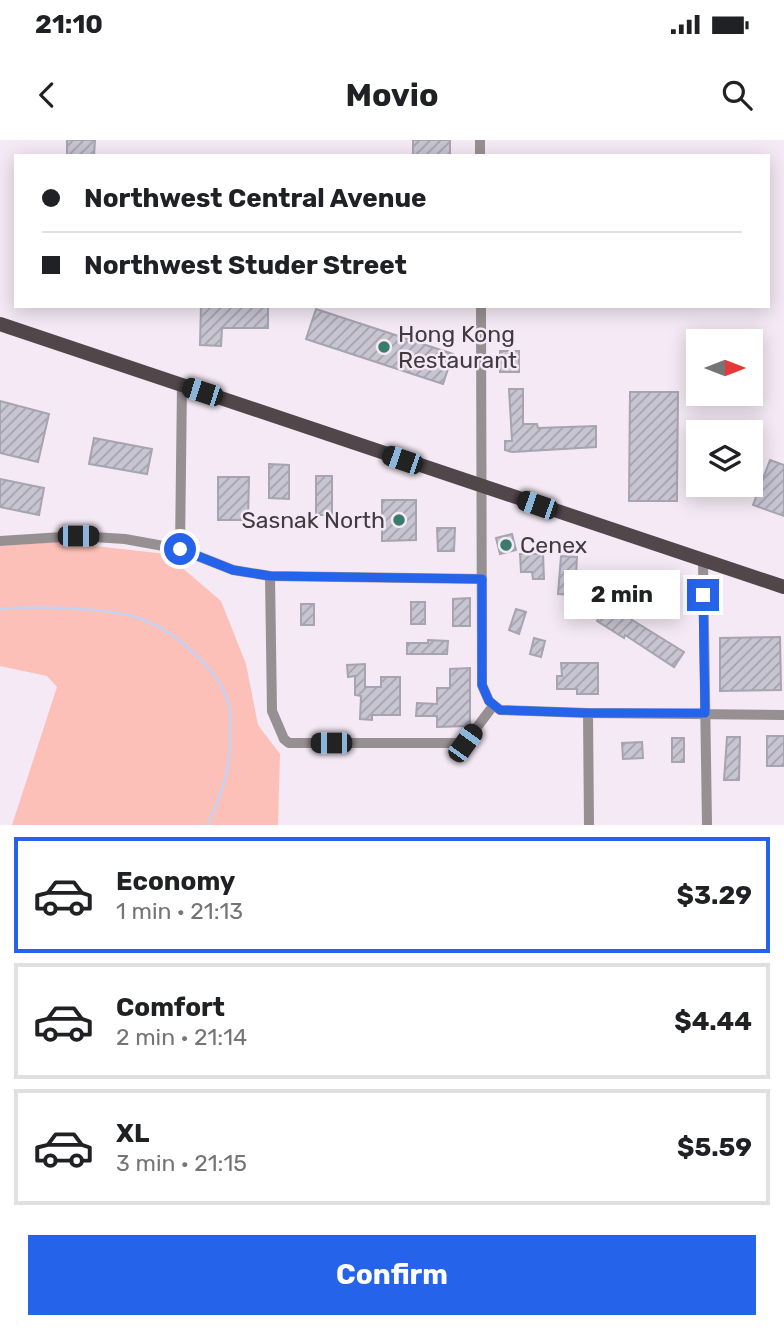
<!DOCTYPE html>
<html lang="en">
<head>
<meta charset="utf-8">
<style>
  :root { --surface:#fff; --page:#f2f2f2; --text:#202124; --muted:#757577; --line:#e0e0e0; --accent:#2563eb }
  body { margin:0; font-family:Rubik,sans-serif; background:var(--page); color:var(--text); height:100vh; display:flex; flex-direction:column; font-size:26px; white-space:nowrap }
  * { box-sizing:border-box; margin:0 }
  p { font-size:23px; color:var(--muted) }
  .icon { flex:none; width:38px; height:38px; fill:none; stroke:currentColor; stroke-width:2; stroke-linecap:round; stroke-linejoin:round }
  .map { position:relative; height:685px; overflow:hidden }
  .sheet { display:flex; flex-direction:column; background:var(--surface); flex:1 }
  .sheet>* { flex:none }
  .banner { position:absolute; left:14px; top:14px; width:756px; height:154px; border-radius:0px; box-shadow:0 4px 18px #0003; display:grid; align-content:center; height:154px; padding:0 28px; background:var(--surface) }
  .needle { width:46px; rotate:90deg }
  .controls { position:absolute; left:686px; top:189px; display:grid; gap:14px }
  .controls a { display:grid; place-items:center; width:77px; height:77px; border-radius:0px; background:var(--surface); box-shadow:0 4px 18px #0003; font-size:35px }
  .end { position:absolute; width:32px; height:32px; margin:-16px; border:9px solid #2563eb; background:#fff; box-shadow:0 0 0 4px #fff }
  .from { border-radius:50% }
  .bubble { position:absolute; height:49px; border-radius:0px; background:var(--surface); box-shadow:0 4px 18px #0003; font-size:23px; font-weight:700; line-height:49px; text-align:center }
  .car { position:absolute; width:21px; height:42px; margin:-21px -10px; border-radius:9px; box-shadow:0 0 5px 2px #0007; background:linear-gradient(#222 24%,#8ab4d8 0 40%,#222 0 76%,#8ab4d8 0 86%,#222 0) }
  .banner b { display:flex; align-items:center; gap:24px; height:66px; font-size:26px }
  .banner b+b { border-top:2px solid var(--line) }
  .banner i { width:18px; height:18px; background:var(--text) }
  ul { padding:12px 0 0; list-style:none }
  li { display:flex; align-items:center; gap:21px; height:116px; margin:0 14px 10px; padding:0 14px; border:4px solid var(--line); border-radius:0px }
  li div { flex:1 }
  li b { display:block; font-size:26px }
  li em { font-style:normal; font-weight:700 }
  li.selected { border-color:var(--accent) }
  li>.icon { width:63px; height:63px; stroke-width:1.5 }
  .primary-button { display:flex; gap:14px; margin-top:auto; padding:14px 28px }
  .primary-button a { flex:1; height:80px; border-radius:0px; background:var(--accent); color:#fff; font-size:28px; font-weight:700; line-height:80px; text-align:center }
  .status { display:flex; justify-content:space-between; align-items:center; height:49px; padding:0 35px; background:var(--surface); direction:ltr }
  .status svg { height:19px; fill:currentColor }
  header { display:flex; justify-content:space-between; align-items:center; height:91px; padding:0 28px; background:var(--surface); font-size:32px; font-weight:700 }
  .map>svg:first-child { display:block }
  .grass { fill:#fcc0b9 }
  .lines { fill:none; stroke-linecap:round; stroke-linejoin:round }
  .stream { stroke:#c5d3f3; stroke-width:2.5 }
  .building { fill:url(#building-hatch); stroke:#a6a4b0; stroke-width:2 }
  .minor { stroke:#979092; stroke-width:10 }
  .primary { stroke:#51464a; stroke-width:14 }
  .route { stroke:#2563eb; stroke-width:9 }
  .poi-dot { fill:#3a7b6b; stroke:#f4e9f4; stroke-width:2.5 }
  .labels { text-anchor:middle; stroke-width:5; stroke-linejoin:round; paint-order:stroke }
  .poi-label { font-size:23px; fill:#3f3b3f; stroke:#f4e9f4; text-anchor:start }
</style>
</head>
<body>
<div class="status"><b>21:10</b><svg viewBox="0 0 49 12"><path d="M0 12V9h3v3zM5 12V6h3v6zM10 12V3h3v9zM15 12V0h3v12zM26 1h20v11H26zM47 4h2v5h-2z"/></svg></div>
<header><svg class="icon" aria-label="back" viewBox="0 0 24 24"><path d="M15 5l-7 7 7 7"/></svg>Movio<svg class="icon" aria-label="search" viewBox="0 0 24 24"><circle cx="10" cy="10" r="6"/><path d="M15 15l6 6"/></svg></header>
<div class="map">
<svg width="784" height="685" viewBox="0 0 784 685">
  <defs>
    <pattern id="building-hatch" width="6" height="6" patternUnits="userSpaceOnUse" patternTransform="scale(1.75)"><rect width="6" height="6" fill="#c8c5d3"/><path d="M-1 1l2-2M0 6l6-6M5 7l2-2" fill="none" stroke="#a4a1ad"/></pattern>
  </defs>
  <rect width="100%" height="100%" fill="#f4e9f4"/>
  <path class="grass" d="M 59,402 L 166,414 L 221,461 L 246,524 L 258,585 L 280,614 L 278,685 L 12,685 L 57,547 L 47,536 L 0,526 L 0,406 Z"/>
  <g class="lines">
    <path class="stream" d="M 0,469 C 36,466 112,467 144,480 C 177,493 220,530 229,565 C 231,572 230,580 230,587 C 232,626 223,650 208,685"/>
  </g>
  <g class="building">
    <path d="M 67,0 L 95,0 L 94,16 L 67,16 Z"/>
    <rect x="413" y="0" width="37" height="16"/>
    <path d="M 201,166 L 268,166 L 268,188 L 222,188 L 221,206 L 200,205 Z"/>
    <path d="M 316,169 L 453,214 L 443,244 L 306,199 Z"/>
    <rect x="500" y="211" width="19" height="21"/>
    <path d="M 509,249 L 523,249 L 523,284 L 537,284 L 538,288 L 596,286 L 596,307 L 512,312 L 505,310 L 505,301 L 512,301 Z"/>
    <path d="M 630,252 L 678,252 L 677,361 L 629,361 Z"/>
    <path d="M 0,261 L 49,274 L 38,322 L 0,313 Z"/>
    <path d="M 94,298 L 152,309 L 147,334 L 89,324 Z"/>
    <path d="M 770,320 L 784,325 L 784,376 L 753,365 Z"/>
    <path d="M 269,324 L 289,325 L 289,359 L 269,358 Z"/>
    <rect x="316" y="336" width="16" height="39"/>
    <path d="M 218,337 L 249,337 L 248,380 L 218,380 Z"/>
    <path d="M 0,339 L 44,348 L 39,375 L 0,367 Z"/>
    <path d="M 382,360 L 416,360 L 416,400 L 382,401 Z"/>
    <path d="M 437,388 L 455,388 L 454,411 L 438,411 Z"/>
    <path d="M 512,394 L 516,410 L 500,414 L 496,398 Z"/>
    <path d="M 520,414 L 543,414 L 544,439 L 533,439 L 532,432 L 521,432 Z"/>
    <path d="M 561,416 L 577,417 L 575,455 L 558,454 Z"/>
    <path d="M 470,458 L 470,486 L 453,486 L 453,459 Z"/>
    <rect x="411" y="462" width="14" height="22"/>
    <rect x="301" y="464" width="13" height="21"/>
    <path d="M 608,465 L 684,512 L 674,527 L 625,495 L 624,498 L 597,481 Z"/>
    <path d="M 516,469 L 526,472 L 519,494 L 509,490 Z"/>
    <path d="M 780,497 L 781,550 L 720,551 L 720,498 Z"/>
    <path d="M 534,498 L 545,501 L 541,517 L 530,514 Z"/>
    <path d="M 428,500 L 448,501 L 447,514 L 407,514 L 407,503 L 428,503 Z"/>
    <path d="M 561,523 L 598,523 L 598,554 L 577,554 L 577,549 L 557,549 L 557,536 L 562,536 Z"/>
    <path d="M 365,524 L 365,547 L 381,547 L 381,537 L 400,537 L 400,575 L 372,575 L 372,580 L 360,579 L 361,556 L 355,555 L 355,536 L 348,537 L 347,525 Z"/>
    <path d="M 470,528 L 470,584 L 468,586 L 437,587 L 437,576 L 416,576 L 417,563 L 437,564 L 437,548 L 450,548 L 450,529 Z"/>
    <rect x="767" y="596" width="17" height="30"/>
    <path d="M 727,597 L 740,597 L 739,640 L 724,640 Z"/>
    <rect x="672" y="598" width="12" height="24"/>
    <path d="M 642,602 L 643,618 L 623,619 L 622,603 Z"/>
  </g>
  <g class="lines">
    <g class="minor">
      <path d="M 480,0 L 480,16"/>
      <path d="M 481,166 L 482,545 L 489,561 L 500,570 L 588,573 L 784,575"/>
      <path d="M 0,401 L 78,396 L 125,399 L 180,409 L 233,430 L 270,436 L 482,439"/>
      <path d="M 180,409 L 182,245"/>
      <path d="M 703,421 L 707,685"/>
      <path d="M 270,436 L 272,571 L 284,599 L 289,603 L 465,603 L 493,566"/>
      <path d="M 588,573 L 589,685"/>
    </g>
    <path class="primary" d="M 0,184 L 784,447"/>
  </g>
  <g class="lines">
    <path class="route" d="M 180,409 L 233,430 L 270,436 L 482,439 L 482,545 L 489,561 L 500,570 L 587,573 L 705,573 L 703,455"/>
  </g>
  <g class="poi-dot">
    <circle cx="384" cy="207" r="7"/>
    <circle cx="399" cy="380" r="7"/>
    <circle cx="506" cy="405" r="7"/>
  </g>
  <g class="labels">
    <g class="poi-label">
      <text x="398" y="202">Hong Kong<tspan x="398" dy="26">Restaurant</tspan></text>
      <text x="385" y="388" text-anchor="end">Sasnak North</text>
      <text x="520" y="413">Cenex</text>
    </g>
  </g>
</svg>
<div class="controls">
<a><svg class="needle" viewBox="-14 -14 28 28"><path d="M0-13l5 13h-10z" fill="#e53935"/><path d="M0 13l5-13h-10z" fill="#757577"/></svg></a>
<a><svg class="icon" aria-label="layers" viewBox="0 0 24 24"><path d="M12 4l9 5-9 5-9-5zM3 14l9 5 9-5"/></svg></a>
</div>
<i class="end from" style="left:180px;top:409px"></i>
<i class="end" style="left:703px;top:455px"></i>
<div class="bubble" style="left:564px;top:430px;width:116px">2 min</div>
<i class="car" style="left:202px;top:252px;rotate:288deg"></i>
<i class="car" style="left:402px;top:320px;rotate:289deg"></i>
<i class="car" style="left:537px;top:365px;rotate:289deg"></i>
<i class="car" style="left:78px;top:396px;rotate:90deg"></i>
<i class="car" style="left:331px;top:603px;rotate:270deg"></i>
<i class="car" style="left:465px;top:603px;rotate:36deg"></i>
<div class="banner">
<b><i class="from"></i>Northwest Central Avenue</b>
<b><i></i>Northwest Studer Street</b>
</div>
</div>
<section class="sheet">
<ul>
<li class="selected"><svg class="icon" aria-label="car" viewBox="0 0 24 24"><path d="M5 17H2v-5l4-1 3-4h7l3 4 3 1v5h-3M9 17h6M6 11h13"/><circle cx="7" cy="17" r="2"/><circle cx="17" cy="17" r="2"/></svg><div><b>Economy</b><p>1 min · 21:13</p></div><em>$3.29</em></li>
<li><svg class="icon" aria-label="car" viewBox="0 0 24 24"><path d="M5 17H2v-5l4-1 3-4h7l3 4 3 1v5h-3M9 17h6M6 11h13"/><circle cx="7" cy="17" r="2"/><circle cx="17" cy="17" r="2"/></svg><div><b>Comfort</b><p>2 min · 21:14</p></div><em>$4.44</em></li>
<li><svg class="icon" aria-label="car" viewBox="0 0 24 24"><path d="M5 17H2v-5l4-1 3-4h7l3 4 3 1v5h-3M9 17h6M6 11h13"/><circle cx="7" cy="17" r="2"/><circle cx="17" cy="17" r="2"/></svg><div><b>XL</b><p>3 min · 21:15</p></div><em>$5.59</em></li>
</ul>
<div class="primary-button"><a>Confirm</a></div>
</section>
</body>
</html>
